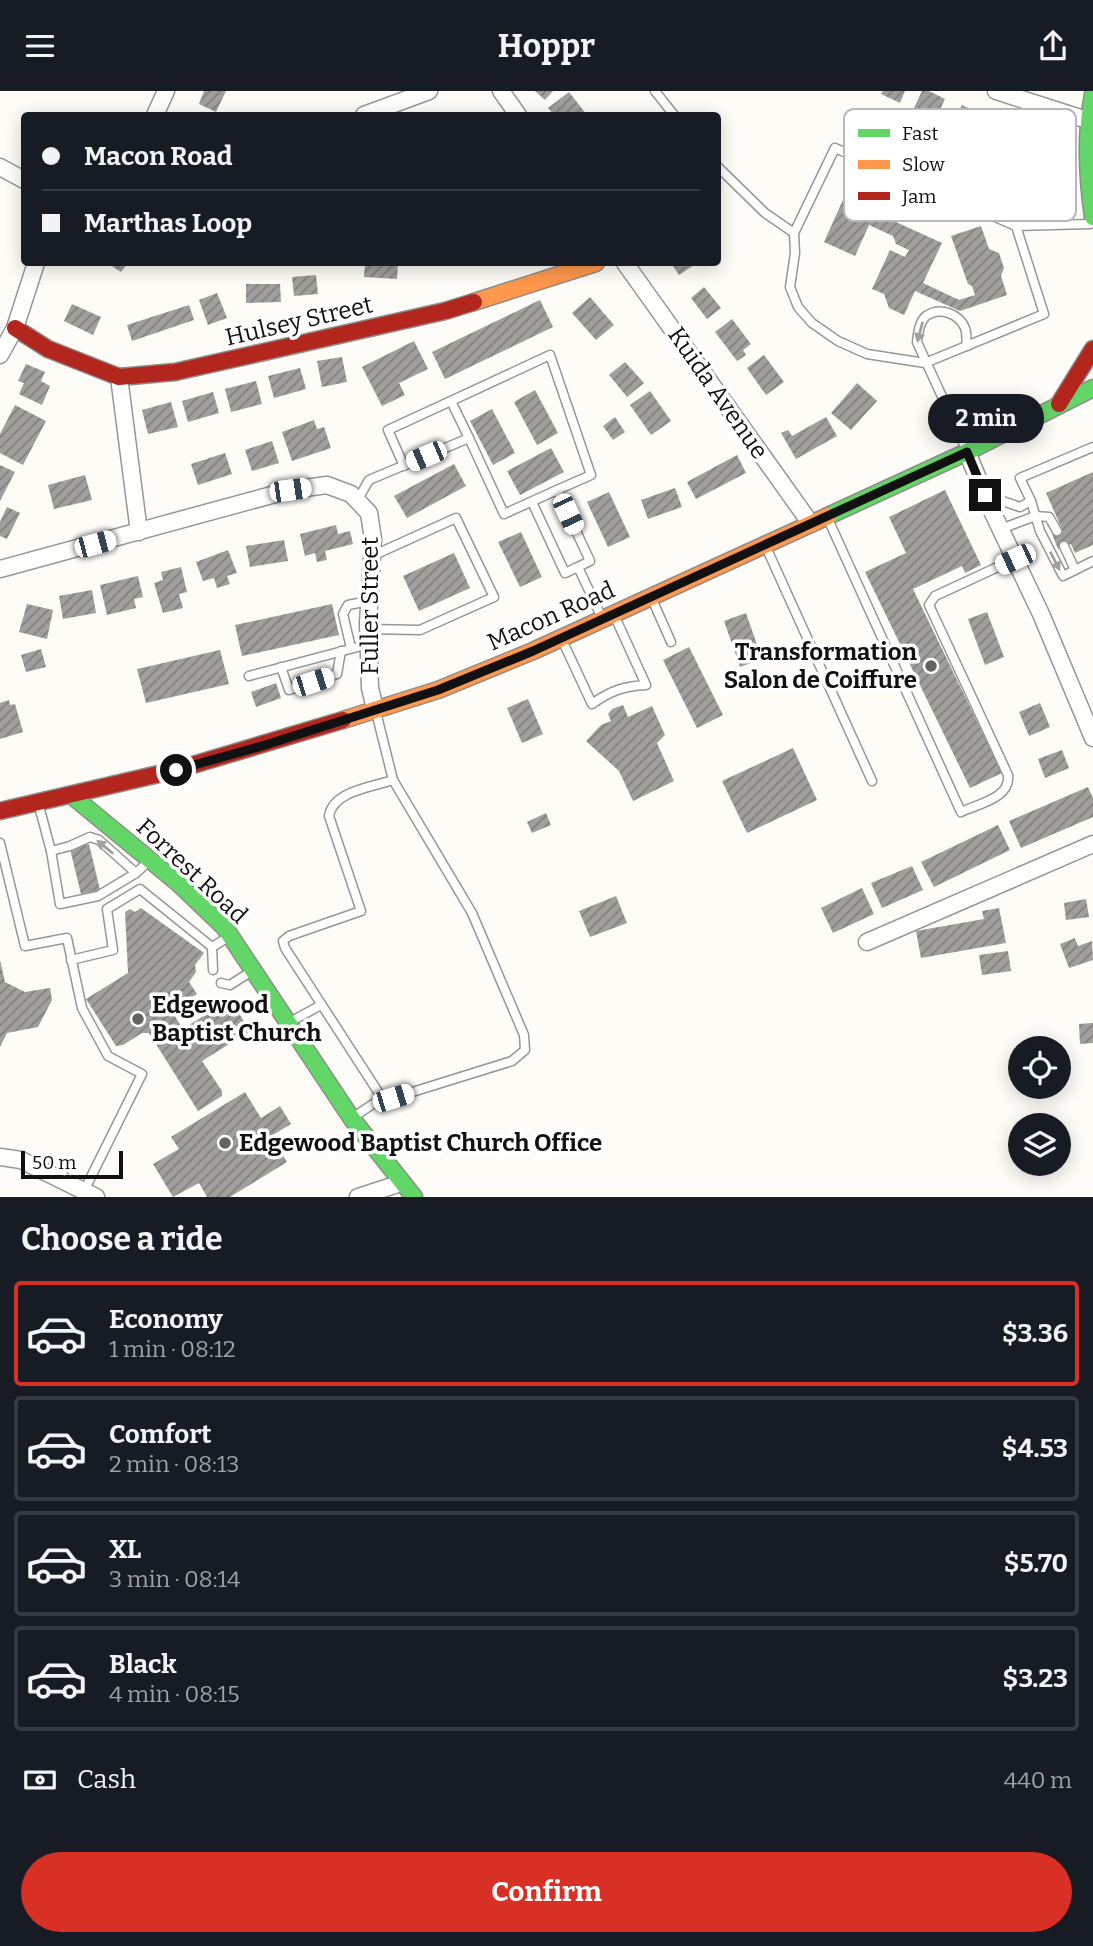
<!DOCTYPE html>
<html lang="en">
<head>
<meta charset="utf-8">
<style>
  :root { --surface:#171b24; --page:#20242c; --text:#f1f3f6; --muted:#9ea1a6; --line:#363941; --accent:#d93025 }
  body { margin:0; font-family:Bitter,serif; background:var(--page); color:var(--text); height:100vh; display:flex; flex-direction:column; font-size:26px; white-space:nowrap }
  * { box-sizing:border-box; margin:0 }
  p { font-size:23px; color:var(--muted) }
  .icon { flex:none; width:38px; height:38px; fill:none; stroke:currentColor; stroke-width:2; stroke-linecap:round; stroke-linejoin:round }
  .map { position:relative; height:1106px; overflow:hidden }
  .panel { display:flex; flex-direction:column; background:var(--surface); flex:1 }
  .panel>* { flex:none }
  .top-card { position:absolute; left:21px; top:21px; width:700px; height:154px; border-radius:7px; box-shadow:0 4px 18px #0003; display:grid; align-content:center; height:154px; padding:0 21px; background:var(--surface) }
  .fabs { position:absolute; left:1008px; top:945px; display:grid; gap:14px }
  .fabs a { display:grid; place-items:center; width:63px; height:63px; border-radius:50%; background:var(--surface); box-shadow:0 4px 18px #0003; font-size:35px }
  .scale { position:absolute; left:21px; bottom:18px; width:102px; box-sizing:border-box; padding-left:7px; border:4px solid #111; border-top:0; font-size:19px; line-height:24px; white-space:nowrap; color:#111; -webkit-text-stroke:5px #fff; paint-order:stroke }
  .end { position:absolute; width:32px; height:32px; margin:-16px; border:9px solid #111; background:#fff; box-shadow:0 0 0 4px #fff }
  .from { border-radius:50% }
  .bubble { position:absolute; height:49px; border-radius:24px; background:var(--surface); box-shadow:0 4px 18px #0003; font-size:23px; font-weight:700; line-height:49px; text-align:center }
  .car { position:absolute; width:21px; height:42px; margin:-21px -10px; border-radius:9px; box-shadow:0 0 5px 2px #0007; background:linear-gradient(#fff 24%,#345 0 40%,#fff 0 76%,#345 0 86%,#fff 0) }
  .top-card b { display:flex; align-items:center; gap:24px; height:66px; font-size:26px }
  .top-card b+b { border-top:2px solid var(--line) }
  .top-card i { width:18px; height:18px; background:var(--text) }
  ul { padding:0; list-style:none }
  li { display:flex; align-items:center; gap:21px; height:105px; margin:0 14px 10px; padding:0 7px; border:4px solid var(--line); border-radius:7px }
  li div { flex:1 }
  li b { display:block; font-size:26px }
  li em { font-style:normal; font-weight:700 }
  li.selected { border-color:var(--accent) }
  li>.icon { width:63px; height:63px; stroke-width:1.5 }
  h2 { padding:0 21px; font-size:32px; line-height:84px }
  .pay { display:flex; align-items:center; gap:18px; height:77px; padding:0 21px; font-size:26px }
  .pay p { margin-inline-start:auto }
  .action { display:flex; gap:14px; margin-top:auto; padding:14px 21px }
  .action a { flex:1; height:80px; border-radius:42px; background:var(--accent); color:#fff; font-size:28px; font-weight:700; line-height:80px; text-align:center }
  header { display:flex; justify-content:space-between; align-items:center; height:91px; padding:0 21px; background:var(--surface); font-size:32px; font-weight:700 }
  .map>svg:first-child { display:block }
  .building { fill:url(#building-hatch) }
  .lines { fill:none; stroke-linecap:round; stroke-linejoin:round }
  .lane-casing { stroke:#979795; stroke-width:11 }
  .street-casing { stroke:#979795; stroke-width:19 }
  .fast-casing { stroke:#8e8d8b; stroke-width:19 }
  .slow-casing { stroke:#8e8d8b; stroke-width:19 }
  .jam-casing { stroke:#8e8d8b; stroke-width:19 }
  .lane { stroke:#fffffe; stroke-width:8 }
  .street { stroke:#fffffe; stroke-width:16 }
  .fast { stroke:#63d668; stroke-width:16 }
  .slow { stroke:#ff974d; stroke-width:16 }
  .jam { stroke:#b3261e; stroke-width:16 }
  .oneway { fill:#a0a09f }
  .route { stroke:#111; stroke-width:9 }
  .poi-dot { fill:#646362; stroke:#fff; stroke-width:2.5 }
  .labels { text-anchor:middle; stroke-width:7; stroke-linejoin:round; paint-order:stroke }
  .street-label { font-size:24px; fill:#111; stroke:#fff }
  .poi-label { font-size:24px; font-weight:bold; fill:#111; stroke:#fff; text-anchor:start }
  .key { fill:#fff; stroke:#b8b8b8; stroke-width:2 }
  .key-label { font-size:19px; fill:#111 }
</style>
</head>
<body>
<header><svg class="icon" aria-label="menu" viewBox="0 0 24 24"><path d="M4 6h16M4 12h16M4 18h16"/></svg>Hoppr<svg class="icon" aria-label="share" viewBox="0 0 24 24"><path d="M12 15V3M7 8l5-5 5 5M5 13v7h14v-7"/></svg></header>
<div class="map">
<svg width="1093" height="1106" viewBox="0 0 1093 1106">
  <defs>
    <pattern id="building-hatch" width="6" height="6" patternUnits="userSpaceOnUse" patternTransform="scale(1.75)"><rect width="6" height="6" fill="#a19f9c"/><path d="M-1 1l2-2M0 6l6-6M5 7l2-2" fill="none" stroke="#82807e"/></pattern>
  </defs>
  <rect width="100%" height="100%" fill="#fdfcf7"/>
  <g class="building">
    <path d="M 204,0 L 226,0 L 216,21 L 199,13 Z"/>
    <path d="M 535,0 L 553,0 L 545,9 Z"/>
    <path d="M 883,0 L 905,0 L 900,12 L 881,3 Z"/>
    <path d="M 922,0 L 929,0 L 945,8 L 934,31 L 912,21 Z"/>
    <path d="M 569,1 L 587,24 L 554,24 L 548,17 Z"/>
    <path d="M 962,14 L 982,23 L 973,42 L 953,33 Z"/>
    <path d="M 851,91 L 881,105 L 874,121 L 942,152 L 923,192 L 959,209 L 975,204 L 972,195 L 968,193 L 951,145 L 981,135 L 989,158 L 999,162 L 1004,177 L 1001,185 L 1007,204 L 960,220 L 915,200 L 904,224 L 889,217 L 884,203 L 872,198 L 890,159 L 905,166 L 909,159 L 896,153 L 893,145 L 869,134 L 855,165 L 824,151 Z"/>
    <path d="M 107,172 L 128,172 L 121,181 Z"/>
    <path d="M 365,172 L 398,172 L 397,188 L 364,186 Z"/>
    <path d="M 671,172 L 697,172 L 679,184 Z"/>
    <path d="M 316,184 L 318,203 L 294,205 L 292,186 Z"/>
    <path d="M 246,193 L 280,193 L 281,211 L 246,212 Z"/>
    <path d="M 704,196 L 721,217 L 707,228 L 691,207 Z"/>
    <path d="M 217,202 L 227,227 L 208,234 L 199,209 Z"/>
    <path d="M 590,206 L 614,234 L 596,249 L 572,222 Z"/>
    <path d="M 540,209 L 553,236 L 445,288 L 432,261 Z"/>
    <path d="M 72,213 L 101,226 L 93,244 L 64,230 Z"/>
    <path d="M 189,214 L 194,229 L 132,250 L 127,234 Z"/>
    <path d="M 732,228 L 751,253 L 743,259 L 746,264 L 737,270 L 715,241 Z"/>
    <path d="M 414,250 L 428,278 L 399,292 L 405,304 L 382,315 L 362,276 Z"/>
    <path d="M 764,264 L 784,291 L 766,304 L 747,277 Z"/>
    <path d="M 342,266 L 347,291 L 322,296 L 317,270 Z"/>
    <path d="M 625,271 L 644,292 L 627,306 L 609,284 Z"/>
    <path d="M 26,273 L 45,281 L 41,290 L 50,295 L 42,314 L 19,303 L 24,292 L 18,290 Z"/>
    <path d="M 300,277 L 306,298 L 274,307 L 268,285 Z"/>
    <path d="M 256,290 L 262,313 L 231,321 L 225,298 Z"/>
    <path d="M 857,292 L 877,310 L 851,339 L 831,322 Z"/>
    <path d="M 535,299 L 558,342 L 537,354 L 514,311 Z"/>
    <path d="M 650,300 L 671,330 L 651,344 L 630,314 Z"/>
    <path d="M 213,301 L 219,322 L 188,331 L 182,310 Z"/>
    <path d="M 171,311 L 178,336 L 148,343 L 142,319 Z"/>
    <path d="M 15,314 L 46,330 L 23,374 L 0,362 L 0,343 Z"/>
    <path d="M 492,318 L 515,362 L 493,374 L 470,330 Z"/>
    <path d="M 615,326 L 625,341 L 613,349 L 603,335 Z"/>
    <path d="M 826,326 L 837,345 L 796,368 L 781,342 L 788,339 L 792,345 Z"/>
    <path d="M 314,329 L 317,338 L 324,336 L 331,357 L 292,370 L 282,341 Z"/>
    <path d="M 272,350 L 279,372 L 252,380 L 245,359 Z"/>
    <path d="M 551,357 L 564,381 L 520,404 L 507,380 Z"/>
    <path d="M 225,362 L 232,383 L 198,394 L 191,373 Z"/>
    <path d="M 737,364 L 746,382 L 696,408 L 687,391 Z"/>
    <path d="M 454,373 L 466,395 L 407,427 L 394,405 Z"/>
    <path d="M 0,374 L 15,381 L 0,410 Z"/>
    <path d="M 1093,381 L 1093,454 L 1075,462 L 1071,453 L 1058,458 L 1052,443 L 1062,438 L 1046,402 Z"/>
    <path d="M 85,384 L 92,409 L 54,418 L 48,394 Z"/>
    <path d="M 675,397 L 682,416 L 648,428 L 641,409 Z"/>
    <path d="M 945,399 L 981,474 L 965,482 L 962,475 L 913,498 L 1002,682 L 970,697 L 865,481 L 906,462 L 889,426 Z"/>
    <path d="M 609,401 L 630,446 L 608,456 L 587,411 Z"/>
    <path d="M 7,416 L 20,422 L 7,448 L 0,445 L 0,431 Z"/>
    <path d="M 336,434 L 338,443 L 350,440 L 353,453 L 325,460 L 327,469 L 317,471 L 315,462 L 305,465 L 300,443 Z"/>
    <path d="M 521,441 L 542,486 L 520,496 L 498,451 Z"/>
    <path d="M 284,449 L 288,470 L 250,476 L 246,455 Z"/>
    <path d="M 228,459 L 237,482 L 227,485 L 230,493 L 217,497 L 214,487 L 203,490 L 196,471 Z"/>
    <path d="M 454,462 L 470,497 L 419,520 L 403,485 Z"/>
    <path d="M 181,476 L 187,501 L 179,503 L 183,517 L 163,522 L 154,492 L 163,489 L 161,481 Z"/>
    <path d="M 138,485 L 143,506 L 134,508 L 136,517 L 107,524 L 100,494 Z"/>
    <path d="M 92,499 L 96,522 L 63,528 L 59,505 Z"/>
    <path d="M 27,513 L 53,519 L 47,548 L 19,541 Z"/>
    <path d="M 332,513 L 339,544 L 242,565 L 235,534 Z"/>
    <path d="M 987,521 L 1004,566 L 985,574 L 968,528 Z"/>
    <path d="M 746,522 L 762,568 L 740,576 L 724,530 Z"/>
    <path d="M 689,556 L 723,624 L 697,637 L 663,569 Z"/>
    <path d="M 41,558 L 46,576 L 26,581 L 21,564 Z"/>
    <path d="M 220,559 L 229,593 L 146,612 L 137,578 Z"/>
    <path d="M 276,592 L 281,607 L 256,616 L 251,601 Z"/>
    <path d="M 528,608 L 543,643 L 522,652 L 507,617 Z"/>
    <path d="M 9,609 L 10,614 L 15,613 L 23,641 L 0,648 L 0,612 Z"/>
    <path d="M 1040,612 L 1050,636 L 1029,645 L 1019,621 Z"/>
    <path d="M 623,614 L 628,626 L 652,615 L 665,644 L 657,652 L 674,690 L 633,710 L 619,680 L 586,650 L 601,634 L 611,630 L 608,623 L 612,618 Z"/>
    <path d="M 793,657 L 817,709 L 747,742 L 722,690 Z"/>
    <path d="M 1062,659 L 1069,677 L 1045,687 L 1038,668 Z"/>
    <path d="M 1088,696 L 1093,707 L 1093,726 L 1021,757 L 1009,730 Z"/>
    <path d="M 546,722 L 551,734 L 532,742 L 527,731 Z"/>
    <path d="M 998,734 L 1010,759 L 934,796 L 921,771 Z"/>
    <path d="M 89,753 L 100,799 L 81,803 L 70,758 Z"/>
    <path d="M 912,775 L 923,799 L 882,817 L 871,792 Z"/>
    <path d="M 862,797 L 874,823 L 833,842 L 821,817 Z"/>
    <path d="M 616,805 L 627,832 L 590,846 L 579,820 Z"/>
    <path d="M 1086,808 L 1089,826 L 1066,829 L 1064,812 Z"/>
    <path d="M 141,817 L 204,862 L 195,874 L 196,881 L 189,891 L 197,903 L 171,919 L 183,938 L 230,908 L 250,940 L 202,970 L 222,1000 L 222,1005 L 198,1020 L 149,942 L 142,942 L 123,954 L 116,955 L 86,908 L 128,882 L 125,821 L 130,818 L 135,821 Z"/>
    <path d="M 999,817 L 1006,852 L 921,867 L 916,840 L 984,828 L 982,820 Z"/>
    <path d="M 1075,847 L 1078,855 L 1092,850 L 1093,869 L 1069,877 L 1060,853 Z"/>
    <path d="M 1008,860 L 1011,880 L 982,884 L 979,864 Z"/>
    <path d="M 0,869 L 5,891 L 25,901 L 50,897 L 52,909 L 38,936 L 7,942 L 0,956 Z"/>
    <path d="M 1093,932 L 1093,952 L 1080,953 L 1079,933 Z"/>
    <path d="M 245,1001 L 261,1027 L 280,1015 L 291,1033 L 271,1045 L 287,1071 L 230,1106 L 207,1106 L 199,1092 L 173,1106 L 153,1073 L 179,1058 L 171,1046 Z"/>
  </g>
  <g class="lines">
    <g class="lane-casing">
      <g id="lane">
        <path d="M 655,0 L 674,24"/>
        <path d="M 718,76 L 765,122 L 794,142"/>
        <path d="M 1016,135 L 1044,223 L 925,272 L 867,263 L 838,250 L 812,232 L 798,216 L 790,196 L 795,162 L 794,142 L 835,57 L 1016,135 L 1090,133"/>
        <path d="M 469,347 L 504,423 L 557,399"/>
        <path d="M 1093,356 L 1020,387 L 1031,410 L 1040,440 L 1063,485 L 1093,470"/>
        <path d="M 966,358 L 917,251 C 918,243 919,231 926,225 C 940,215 959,223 965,237 C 967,242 966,249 967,255"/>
        <path d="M 404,375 L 388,339 L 451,310"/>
        <path d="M 988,405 L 1020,416 L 1031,410"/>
        <path d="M 357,410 L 369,389 L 469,347 L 451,310 L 550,264 L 591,384 L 557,399 L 590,470 L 578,476 L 601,525"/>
        <path d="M 532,411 L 565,482 L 578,476"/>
        <path d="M 828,428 L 961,721 C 978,713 1011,707 1008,684 L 929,514 L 935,505 L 1015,468"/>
        <path d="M 1001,438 L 1035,425 L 1049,426 L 1057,440"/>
        <path d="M 1064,455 L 1075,479"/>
        <path d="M 766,456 L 872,690"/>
        <path d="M 652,508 L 671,551"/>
        <path d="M 368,538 L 420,539 L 494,506 L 456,427 L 372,465"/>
        <path d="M 563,551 L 592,613 C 610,600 624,595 646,594 L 616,528"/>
        <path d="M 351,557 L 343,523 L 348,514 L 369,510"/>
        <path d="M 281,576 L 289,599 L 337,583 L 341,560"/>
        <path d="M 249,585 L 369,553"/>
        <path d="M 39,715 L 51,760 L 60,813 L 98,805 L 136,782"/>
        <path d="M 0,752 L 25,855 L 67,847 L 82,917 L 108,965 L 142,983 L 84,1100"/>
        <path d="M 51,760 L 70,755 L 90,746 L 99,749 L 136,782 L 148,771"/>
        <path d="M 212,856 L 213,879"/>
        <path d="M 71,869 L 113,859 L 107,818 L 140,798 L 212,856 L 227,847"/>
        <path d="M 221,892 L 230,894 L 252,880"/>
        <path d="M 290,931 L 321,914"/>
        <path d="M 382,1007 L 285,857 L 283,850 L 289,845 L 361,820 L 329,725 C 333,700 372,696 393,689"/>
        <path d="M 352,1027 L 382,1007 L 393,1007 L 512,970 L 525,959 L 524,944 L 472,822 L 393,689 L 376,621"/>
      </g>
    </g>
    <g class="street-casing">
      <g id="street">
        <path d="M 501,0 L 518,24"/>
        <path d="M 996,0 L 1087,29"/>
        <path d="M 155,24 L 166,0"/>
        <path d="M 364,24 L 429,0"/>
        <path d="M 0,76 L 24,89"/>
        <path d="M 625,172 L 811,433"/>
        <path d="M 0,264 L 15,237 L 36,172"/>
        <path d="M 119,286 L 139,441"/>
        <path d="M 967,361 L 990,416 L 1041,523 L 1093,647"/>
        <path d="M 0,478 L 290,399 L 327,394 L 351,403 L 369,422 L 373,448 L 368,532 L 370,597 L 375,618"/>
        <path d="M 867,851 L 1093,753"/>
        <path d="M 0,1066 L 21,1069 L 96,1106"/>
        <path d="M 358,1106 L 401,1092"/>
      </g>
    </g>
    <g class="fast-casing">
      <g id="fast">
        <path d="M 1093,3 C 1085,44 1087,84 1093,126"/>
        <path d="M 828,425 L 967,361 L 1093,297"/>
        <path d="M 71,704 L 178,792 L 225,837 L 352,1028 L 414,1106"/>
      </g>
    </g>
    <g class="slow-casing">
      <g id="slow">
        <path d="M 474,211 L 596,172"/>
        <path d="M 343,629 L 438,599 L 533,560 L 828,425"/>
      </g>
    </g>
    <g class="jam-casing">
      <g id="jam">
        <path d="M 15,237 L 48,258 L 119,286 L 175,281 L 445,220 L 474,211"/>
        <path d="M 1059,313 L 1093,258"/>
        <path d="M 0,720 L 176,679 L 343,629"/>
      </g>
    </g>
    <use href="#lane" class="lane"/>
    <use href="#street" class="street"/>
    <use href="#fast" class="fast"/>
    <use href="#slow" class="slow"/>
    <use href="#jam" class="jam"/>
  </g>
  <defs><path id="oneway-solid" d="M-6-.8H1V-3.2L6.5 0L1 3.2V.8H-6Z" transform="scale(1.75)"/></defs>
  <g class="oneway">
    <use href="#oneway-solid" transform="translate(920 241) rotate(105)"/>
    <use href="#oneway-solid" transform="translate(1055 470) rotate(63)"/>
    <use href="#oneway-solid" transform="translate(105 756) rotate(-141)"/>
  </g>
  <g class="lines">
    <path class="route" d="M 176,679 L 262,655 L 438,599 L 533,560 L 967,361 L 985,404"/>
  </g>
  <g class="poi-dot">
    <circle cx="931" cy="575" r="7"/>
    <circle cx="138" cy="928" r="7"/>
    <circle cx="225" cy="1052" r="7"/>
  </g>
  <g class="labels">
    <g class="street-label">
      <text transform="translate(299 230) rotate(-13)" y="8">Hulsey Street</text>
      <text transform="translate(718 302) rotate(55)" y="8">Kuida Avenue</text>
      <text transform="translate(370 515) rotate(-90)" y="8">Fuller Street</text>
      <text transform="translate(551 525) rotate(-24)" y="8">Macon Road</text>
      <text transform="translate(192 780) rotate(43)" y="8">Forrest Road</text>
    </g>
    <g class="poi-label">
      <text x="917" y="569" text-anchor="end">Transformation<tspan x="917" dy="28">Salon de Coiffure</tspan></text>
      <text x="152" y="922">Edgewood<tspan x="152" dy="28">Baptist Church</tspan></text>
      <text x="239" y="1060">Edgewood Baptist Church Office</text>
    </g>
  </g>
  <rect x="844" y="18" width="232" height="112" rx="10" class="key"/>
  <rect x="858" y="38" width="32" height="8" fill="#63d668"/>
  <rect x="858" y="69" width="32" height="9" fill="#ff974d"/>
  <rect x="858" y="101" width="32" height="8" fill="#b3261e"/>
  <g class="key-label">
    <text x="902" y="49">Fast</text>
    <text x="902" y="80">Slow</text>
    <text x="902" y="112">Jam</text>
  </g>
</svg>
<div class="fabs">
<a><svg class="icon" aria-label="locate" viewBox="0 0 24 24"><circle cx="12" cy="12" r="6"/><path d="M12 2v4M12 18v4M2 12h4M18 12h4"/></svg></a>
<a><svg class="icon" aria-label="layers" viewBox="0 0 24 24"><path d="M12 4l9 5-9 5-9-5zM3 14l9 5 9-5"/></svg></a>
</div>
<div class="scale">50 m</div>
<i class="end from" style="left:176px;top:679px"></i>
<i class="end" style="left:985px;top:404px"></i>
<div class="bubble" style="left:928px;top:303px;width:116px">2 min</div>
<i class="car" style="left:426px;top:365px;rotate:247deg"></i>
<i class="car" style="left:290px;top:399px;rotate:82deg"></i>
<i class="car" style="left:568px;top:423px;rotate:155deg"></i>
<i class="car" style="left:95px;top:453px;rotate:75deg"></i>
<i class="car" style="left:1015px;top:468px;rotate:245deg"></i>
<i class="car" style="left:313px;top:591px;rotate:72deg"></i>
<i class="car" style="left:393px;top:1007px;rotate:73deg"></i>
<div class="top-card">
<b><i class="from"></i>Macon Road</b>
<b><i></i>Marthas Loop</b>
</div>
</div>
<section class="panel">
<h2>Choose a ride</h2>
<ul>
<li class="selected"><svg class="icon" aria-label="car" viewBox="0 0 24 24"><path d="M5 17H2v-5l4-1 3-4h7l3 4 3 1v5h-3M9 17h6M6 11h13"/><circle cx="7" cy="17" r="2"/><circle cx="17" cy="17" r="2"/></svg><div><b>Economy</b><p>1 min · 08:12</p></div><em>$3.36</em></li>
<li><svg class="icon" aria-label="car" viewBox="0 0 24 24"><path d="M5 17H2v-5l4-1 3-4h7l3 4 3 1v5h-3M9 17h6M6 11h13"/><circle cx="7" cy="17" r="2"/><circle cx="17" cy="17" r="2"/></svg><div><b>Comfort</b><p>2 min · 08:13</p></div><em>$4.53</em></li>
<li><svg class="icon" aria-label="car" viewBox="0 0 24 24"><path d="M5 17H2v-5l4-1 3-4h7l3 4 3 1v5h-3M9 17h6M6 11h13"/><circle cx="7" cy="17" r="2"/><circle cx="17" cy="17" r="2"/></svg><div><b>XL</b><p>3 min · 08:14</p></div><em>$5.70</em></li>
<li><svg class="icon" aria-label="car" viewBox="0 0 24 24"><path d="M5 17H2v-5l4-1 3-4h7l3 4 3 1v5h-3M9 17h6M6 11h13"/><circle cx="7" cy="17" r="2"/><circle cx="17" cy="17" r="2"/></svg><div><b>Black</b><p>4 min · 08:15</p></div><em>$3.23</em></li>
</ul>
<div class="pay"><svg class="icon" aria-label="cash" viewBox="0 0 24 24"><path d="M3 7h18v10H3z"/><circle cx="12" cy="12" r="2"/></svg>Cash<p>440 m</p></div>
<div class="action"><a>Confirm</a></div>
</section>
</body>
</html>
